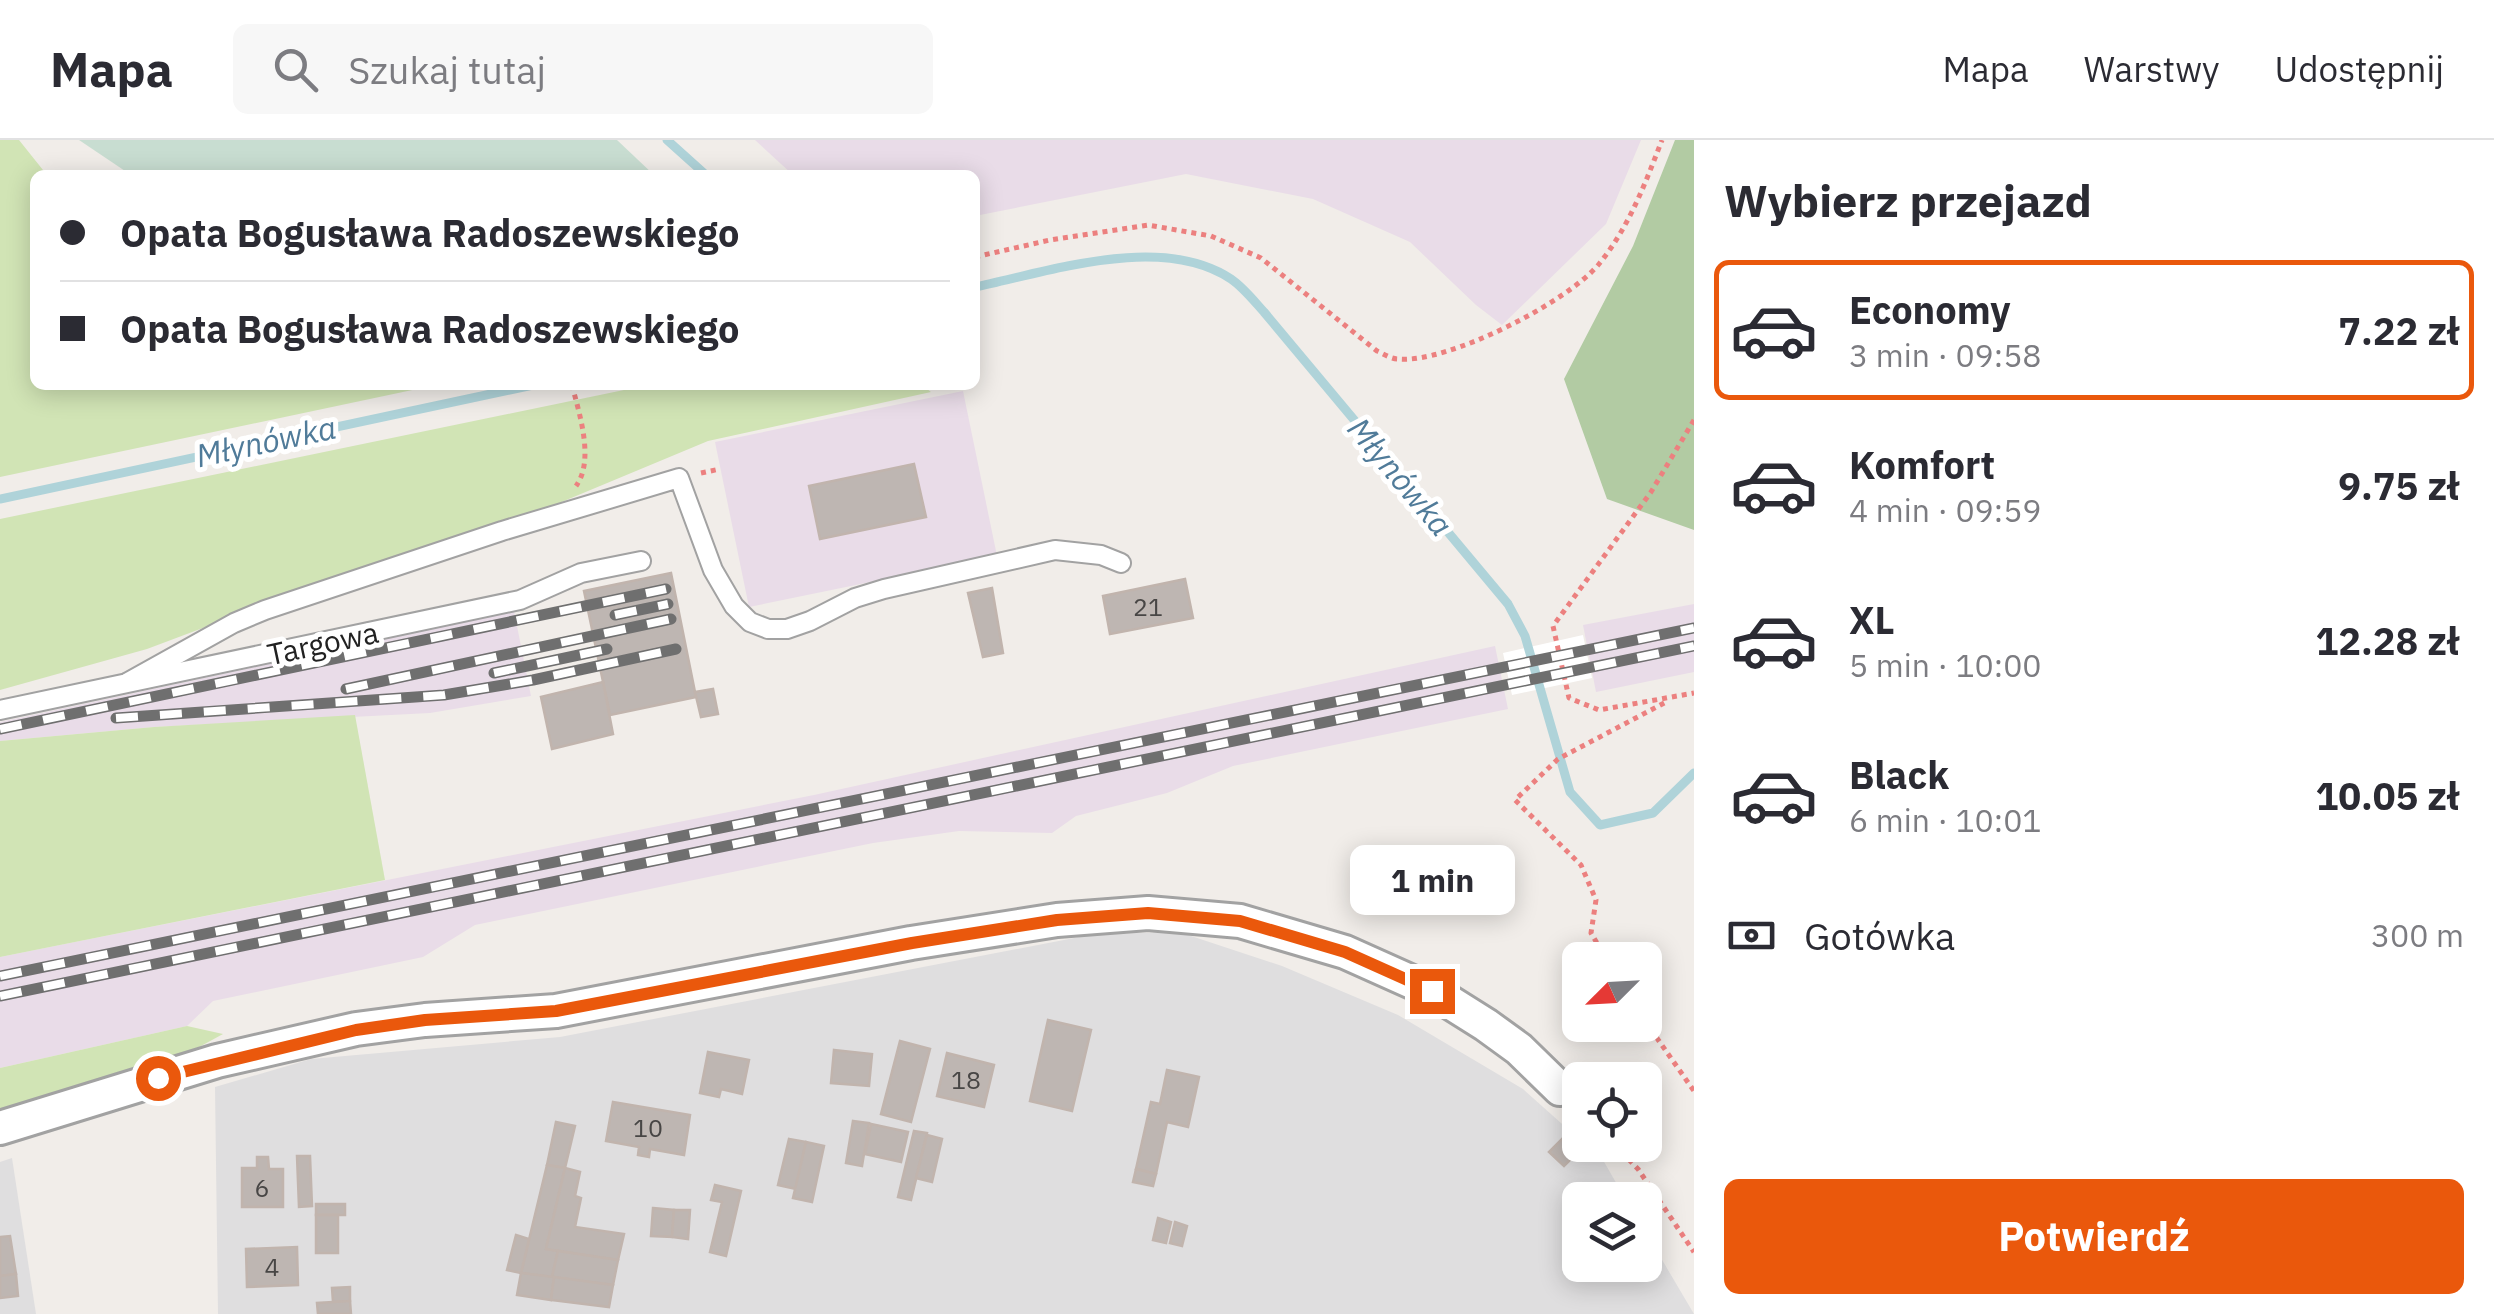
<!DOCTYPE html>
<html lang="pl">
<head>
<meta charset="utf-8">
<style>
  :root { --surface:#fff; --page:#f7f7f7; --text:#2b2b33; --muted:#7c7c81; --line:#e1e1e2; --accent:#ea580c }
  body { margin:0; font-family:"IBM Plex Sans",sans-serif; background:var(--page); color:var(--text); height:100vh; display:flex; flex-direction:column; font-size:38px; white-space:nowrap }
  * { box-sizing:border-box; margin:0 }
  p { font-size:32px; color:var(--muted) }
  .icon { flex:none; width:55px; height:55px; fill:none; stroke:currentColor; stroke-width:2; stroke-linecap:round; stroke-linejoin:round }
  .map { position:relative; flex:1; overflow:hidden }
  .panel { display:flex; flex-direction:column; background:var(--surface); width:800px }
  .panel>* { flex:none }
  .hud { position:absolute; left:30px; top:30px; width:950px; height:220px; border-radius:15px; box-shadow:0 5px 25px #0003; display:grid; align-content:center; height:220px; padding:0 30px; background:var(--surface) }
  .needle { width:65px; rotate:246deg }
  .buttons { position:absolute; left:1562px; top:802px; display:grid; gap:20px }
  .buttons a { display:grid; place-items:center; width:100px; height:100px; border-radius:15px; background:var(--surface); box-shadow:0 5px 25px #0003; font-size:50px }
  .end { position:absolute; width:45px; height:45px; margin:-22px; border:12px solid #ea580c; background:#fff; box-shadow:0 0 0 5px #fff }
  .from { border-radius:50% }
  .bubble { position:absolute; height:70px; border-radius:15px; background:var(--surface); box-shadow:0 5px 25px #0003; font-size:32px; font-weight:700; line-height:70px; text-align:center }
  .hud b { display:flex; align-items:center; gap:35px; height:95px; font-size:38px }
  .hud b+b { border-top:2px solid var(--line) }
  .hud i { width:25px; height:25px; background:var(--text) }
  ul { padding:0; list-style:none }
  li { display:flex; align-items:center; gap:30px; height:140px; margin:0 20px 15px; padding:0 10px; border:5px solid transparent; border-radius:15px }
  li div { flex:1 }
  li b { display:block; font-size:38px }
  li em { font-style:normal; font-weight:700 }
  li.on { border-color:var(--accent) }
  li>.icon { width:90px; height:90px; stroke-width:1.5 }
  h2 { padding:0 30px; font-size:45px; line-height:120px }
  .pay { display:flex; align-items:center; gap:25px; height:110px; padding:0 30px; font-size:38px }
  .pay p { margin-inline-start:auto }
  .cta { display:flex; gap:20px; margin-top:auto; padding:20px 30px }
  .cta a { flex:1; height:115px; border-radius:15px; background:var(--accent); color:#fff; font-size:40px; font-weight:700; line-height:115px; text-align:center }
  header { display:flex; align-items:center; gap:60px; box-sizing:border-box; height:140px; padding:0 50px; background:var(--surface); border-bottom:2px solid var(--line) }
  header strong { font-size:48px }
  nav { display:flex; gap:55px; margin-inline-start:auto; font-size:35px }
  .search { width:700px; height:90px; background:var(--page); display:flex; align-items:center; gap:25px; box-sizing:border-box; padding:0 35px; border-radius:15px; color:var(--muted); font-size:38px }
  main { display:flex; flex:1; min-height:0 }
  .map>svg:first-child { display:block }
  .residential { fill:#dfdedf }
  .industrial { fill:#e9dce8 }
  .grass { fill:#d1e4b5 }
  .forest { fill:#b2cba3 }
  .wetland { fill:#c8ddd1 }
  .pier { fill:#fff }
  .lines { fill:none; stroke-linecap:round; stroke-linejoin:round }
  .stream { stroke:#afd3d9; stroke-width:9 }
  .building { fill:#beb6b2; stroke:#c1b4ad; stroke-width:2.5 }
  .service-casing { stroke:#a2a2a2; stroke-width:22 }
  .minor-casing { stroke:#a2a2a2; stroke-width:38 }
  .path { stroke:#ec807f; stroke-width:5; stroke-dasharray:5 5; stroke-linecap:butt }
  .service { stroke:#fff; stroke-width:18 }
  .minor { stroke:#fff; stroke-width:32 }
  .rail-casing { stroke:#6f6f6f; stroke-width:11 }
  .rail { stroke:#fff; stroke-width:8; stroke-dasharray:22; stroke-linecap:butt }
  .route { stroke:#ea580c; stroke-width:12 }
  .labels { text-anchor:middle; stroke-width:10; stroke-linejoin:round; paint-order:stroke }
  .number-label { font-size:25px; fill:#484645 }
  .street-label { font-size:30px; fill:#212121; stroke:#fff }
  .water-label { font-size:32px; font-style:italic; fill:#507b99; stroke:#fff }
</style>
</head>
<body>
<header>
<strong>Mapa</strong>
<div class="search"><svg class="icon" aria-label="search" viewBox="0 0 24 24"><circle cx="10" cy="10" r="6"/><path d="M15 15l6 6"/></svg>Szukaj tutaj</div>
<nav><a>Mapa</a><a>Warstwy</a><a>Udostępnij</a></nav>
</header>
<main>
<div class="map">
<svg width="1694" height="1174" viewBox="0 0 1694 1174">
  <rect width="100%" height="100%" fill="#f1ede9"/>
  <g class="residential">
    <path d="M 1179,792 L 1282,826 L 1398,875 L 1523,949 L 1580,1000 L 1580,1005 L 1586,1005 L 1603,1020 L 1626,1060 L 1580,1060 L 1580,1125 L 1645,1125 L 1645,1091 L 1694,1174 L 218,1174 L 215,947 L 311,919 L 560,897 L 1095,794 Z"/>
    <path d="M 12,1018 L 36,1174 L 0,1174 L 0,1022 Z"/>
  </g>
  <g class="industrial">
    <path d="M 755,0 L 1641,0 L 1606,84 L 1502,185 L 1476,165 L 1410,102 L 1313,59 L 1186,34 L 975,76 L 975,35 L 793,35 Z"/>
    <path d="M 963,251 L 997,416 L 749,467 L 715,302 Z"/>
    <path d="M 1694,464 L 1694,532 L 1596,552 L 1583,485 Z"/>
    <path d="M 514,471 L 531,556 L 430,573 L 154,587 L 0,601 L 0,582 Z"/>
    <path d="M 1495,506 L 1508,569 L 1233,626 L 1167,653 L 1076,676 L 1052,693 L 959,691 L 873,703 L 475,785 L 423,817 L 213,861 L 187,886 L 0,928 L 0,817 L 814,655 Z"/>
  </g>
  <g class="grass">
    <path d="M 0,0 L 19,0 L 47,35 L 35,35 L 35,245 L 436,245 L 0,337 Z"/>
    <path d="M 648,245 L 922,245 L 931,252 L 708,301 L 540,371 L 328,441 L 147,509 L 0,550 L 0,379 Z"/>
    <path d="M 355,575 L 385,740 L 0,817 L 0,601 L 154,587 Z"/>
    <path d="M 187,886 L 223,894 L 168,924 L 0,971 L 0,928 Z"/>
  </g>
  <path class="forest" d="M 1675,0 L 1694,0 L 1694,390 L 1607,359 L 1564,239 L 1633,106 Z"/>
  <path class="wetland" d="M 79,0 L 617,0 L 654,35 L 131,35 Z"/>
  <path class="pier" d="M 1583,495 L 1592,538 L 1512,555 L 1503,513 Z"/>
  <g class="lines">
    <g class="stream">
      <path d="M 667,0 L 706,35"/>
      <path d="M 975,147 C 1051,131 1162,93 1231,139 C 1243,147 1254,161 1264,172 L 1508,464 L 1525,496 L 1570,652 L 1600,685 L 1653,673 L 1694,633"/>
      <path d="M 0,359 L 533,245"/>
    </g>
  </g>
  <g class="building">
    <path d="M 914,324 L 926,377 L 820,399 L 809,346 Z"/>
    <path d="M 671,433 L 696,557 L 610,575 L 584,451 Z"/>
    <path d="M 1185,439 L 1193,478 L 1110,494 L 1103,456 Z"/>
    <path d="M 992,448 L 1003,513 L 983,517 L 968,453 Z"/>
    <path d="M 603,542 L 613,594 L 552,609 L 541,557 Z"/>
    <path d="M 713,549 L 718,574 L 701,577 L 695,552 Z"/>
    <path d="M 1048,880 L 1091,890 L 1072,971 L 1030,961 Z"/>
    <path d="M 900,901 L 930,909 L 911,982 L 881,974 Z"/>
    <path d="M 834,910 L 872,914 L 869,946 L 831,943 Z"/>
    <path d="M 708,912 L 749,920 L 742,954 L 721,949 L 719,957 L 700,953 Z"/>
    <path d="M 947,913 L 994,925 L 984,967 L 937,956 Z"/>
    <path d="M 1167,930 L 1199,937 L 1188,987 L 1167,982 L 1156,1034 L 1136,1029 L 1151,962 L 1160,964 Z"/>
    <path d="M 613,962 L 690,975 L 684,1015 L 650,1009 L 649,1017 L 638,1015 L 639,1007 L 606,1001 Z"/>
    <path d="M 853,981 L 869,983 L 862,1026 L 846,1023 Z"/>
    <path d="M 556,982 L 575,986 L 565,1028 L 547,1025 Z"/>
    <path d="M 1578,983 L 1580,1005 L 1585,1005 L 1564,1026 L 1549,1012 Z"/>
    <path d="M 871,984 L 908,992 L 901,1022 L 865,1014 Z"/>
    <path d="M 914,991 L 927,993 L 911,1060 L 898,1057 Z"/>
    <path d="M 927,995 L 942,999 L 932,1042 L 916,1038 Z"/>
    <path d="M 789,999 L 806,1002 L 796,1049 L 778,1045 Z"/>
    <path d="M 806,1002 L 824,1006 L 812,1062 L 793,1058 Z"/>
    <path d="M 297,1016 L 310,1016 L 312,1066 L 299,1067 Z"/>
    <path d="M 257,1017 L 268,1017 L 269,1029 L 283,1029 L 283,1067 L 242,1067 L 242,1028 L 257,1028 Z"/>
    <path d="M 547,1025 L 565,1028 L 546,1109 L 558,1111 L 552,1137 L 521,1133 Z"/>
    <path d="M 565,1028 L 580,1032 L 575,1056 L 581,1058 L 575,1087 L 624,1094 L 618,1120 L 546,1109 Z"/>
    <path d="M 1136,1029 L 1156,1034 L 1153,1046 L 1133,1042 Z"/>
    <path d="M 715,1045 L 741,1051 L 726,1116 L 710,1112 L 722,1062 L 711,1060 Z"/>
    <rect x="316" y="1064" width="29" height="11"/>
    <path d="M 653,1068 L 674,1070 L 672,1097 L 651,1096 Z"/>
    <path d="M 674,1070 L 690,1070 L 688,1099 L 672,1097 Z"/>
    <rect x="316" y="1075" width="22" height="38"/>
    <path d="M 1158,1078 L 1171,1082 L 1166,1103 L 1153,1100 Z"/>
    <path d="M 1175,1082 L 1187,1086 L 1182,1106 L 1170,1103 Z"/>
    <path d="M 516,1095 L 529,1099 L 521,1133 L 507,1130 Z"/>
    <path d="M 10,1096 L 16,1134 L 0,1136 L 0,1097 Z"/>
    <path d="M 297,1107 L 298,1145 L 247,1147 L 246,1109 Z"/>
    <path d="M 558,1111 L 618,1120 L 613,1145 L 552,1137 Z"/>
    <path d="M 521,1133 L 554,1137 L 551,1160 L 517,1155 Z"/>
    <path d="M 16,1134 L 18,1156 L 0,1158 L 0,1136 Z"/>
    <path d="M 554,1137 L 613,1145 L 609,1167 L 551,1160 Z"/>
    <path d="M 350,1147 L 350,1161 L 333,1162 L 332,1148 Z"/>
    <path d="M 350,1161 L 351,1174 L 318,1174 L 317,1163 Z"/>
  </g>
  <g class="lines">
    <g class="service-casing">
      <g id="service">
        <path d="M 128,542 L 234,483 L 265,470 L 502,391 L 679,338 L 713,430 L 734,466 L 750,482 L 768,489 L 787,489 L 810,481 L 855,458 L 884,449 L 1055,410 L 1101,415 L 1121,423"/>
        <path d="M 0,570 L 520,460 L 581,433 L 641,421"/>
      </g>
    </g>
    <g class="minor-casing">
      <path id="minor" d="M 0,988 L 217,921 L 356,889 L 425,880 L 556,871 L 911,803 L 1057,780 L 1148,773 L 1240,781 L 1345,812 L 1432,851 L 1486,885 L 1519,909 L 1560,949"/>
    </g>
    <g class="path">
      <path d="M 975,117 L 1050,100 L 1148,85 L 1211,96 L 1261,118 L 1377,211 C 1384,214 1391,219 1398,219 C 1447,224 1568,162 1599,124 C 1629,87 1645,44 1662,0"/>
      <path d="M 572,245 C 579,273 595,320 576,346"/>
      <path d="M 1694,280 L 1651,352 L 1553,486 L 1569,558 L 1599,570 L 1694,553"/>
      <path d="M 701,333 L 720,329"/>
      <path d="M 1607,820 L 1591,793 L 1596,760 L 1581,725 L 1515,660 L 1558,619 L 1668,561"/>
      <path d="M 1645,881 L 1694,951"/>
      <path d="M 1615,1005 L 1638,1029 L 1694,1112"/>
    </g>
    <use href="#service" class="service"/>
    <use href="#minor" class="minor"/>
    <g class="rail-casing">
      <g id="rail">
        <path d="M 615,475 L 668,464"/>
        <path d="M 494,533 L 607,509"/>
        <path d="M 346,549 L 671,479"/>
        <path d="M 116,578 L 444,555 L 533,540 L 676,509"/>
        <path d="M 0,589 L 666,449"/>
        <path d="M 0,836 L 1694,488"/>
        <path d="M 0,856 L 1694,506"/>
      </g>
    </g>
    <use href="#rail" class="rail"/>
  </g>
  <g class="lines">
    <path class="route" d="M 158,938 L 356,890 L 425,880 L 556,871 L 912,803 L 1057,780 L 1148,773 L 1240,781 L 1345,812 L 1432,851"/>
  </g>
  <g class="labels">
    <g class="number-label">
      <text x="1148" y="476">21</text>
      <text x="966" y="949">18</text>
      <text x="648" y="997">10</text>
      <text x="262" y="1057">6</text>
      <text x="272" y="1136">4</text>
    </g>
    <g class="street-label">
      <text transform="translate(323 504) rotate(-12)" y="10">Targowa</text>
    </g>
    <g class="water-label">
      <text transform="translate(266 302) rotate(-12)" y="11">Młynówka</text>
      <text transform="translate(1400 337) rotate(50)" y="11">Młynówka</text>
    </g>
  </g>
</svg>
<div class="buttons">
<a><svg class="needle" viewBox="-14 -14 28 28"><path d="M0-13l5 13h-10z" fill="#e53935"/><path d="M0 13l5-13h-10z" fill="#7c7c81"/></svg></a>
<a><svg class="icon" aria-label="locate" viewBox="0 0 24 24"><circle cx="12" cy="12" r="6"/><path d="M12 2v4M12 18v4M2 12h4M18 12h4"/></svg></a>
<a><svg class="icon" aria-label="layers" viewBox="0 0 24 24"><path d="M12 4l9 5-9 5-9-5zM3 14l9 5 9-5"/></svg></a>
</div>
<i class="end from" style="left:158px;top:938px"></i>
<i class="end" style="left:1432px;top:851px"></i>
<div class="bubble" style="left:1350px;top:705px;width:165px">1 min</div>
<div class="hud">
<b><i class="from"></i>Opata Bogusława Radoszewskiego</b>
<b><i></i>Opata Bogusława Radoszewskiego</b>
</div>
</div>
<section class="panel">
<h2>Wybierz przejazd</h2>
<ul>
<li class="on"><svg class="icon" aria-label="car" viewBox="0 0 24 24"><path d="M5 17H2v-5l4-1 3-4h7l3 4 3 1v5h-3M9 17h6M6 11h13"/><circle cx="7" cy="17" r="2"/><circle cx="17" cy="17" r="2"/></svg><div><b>Economy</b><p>3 min · 09:58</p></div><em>7.22 zł</em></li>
<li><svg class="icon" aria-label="car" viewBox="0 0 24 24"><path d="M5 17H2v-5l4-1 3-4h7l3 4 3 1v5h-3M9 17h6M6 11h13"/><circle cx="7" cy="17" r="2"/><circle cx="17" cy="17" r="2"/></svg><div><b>Komfort</b><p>4 min · 09:59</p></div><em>9.75 zł</em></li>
<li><svg class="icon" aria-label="car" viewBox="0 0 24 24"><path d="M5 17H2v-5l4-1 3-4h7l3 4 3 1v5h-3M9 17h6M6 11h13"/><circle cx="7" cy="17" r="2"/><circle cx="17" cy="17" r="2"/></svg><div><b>XL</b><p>5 min · 10:00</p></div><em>12.28 zł</em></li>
<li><svg class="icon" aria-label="car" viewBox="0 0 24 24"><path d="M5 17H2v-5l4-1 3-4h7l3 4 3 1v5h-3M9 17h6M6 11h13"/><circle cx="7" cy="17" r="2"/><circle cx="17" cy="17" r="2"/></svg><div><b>Black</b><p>6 min · 10:01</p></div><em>10.05 zł</em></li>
</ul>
<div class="pay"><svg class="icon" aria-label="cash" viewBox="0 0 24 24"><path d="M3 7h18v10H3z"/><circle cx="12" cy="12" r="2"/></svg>Gotówka<p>300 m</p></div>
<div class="cta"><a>Potwierdź</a></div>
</section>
</main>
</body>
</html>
